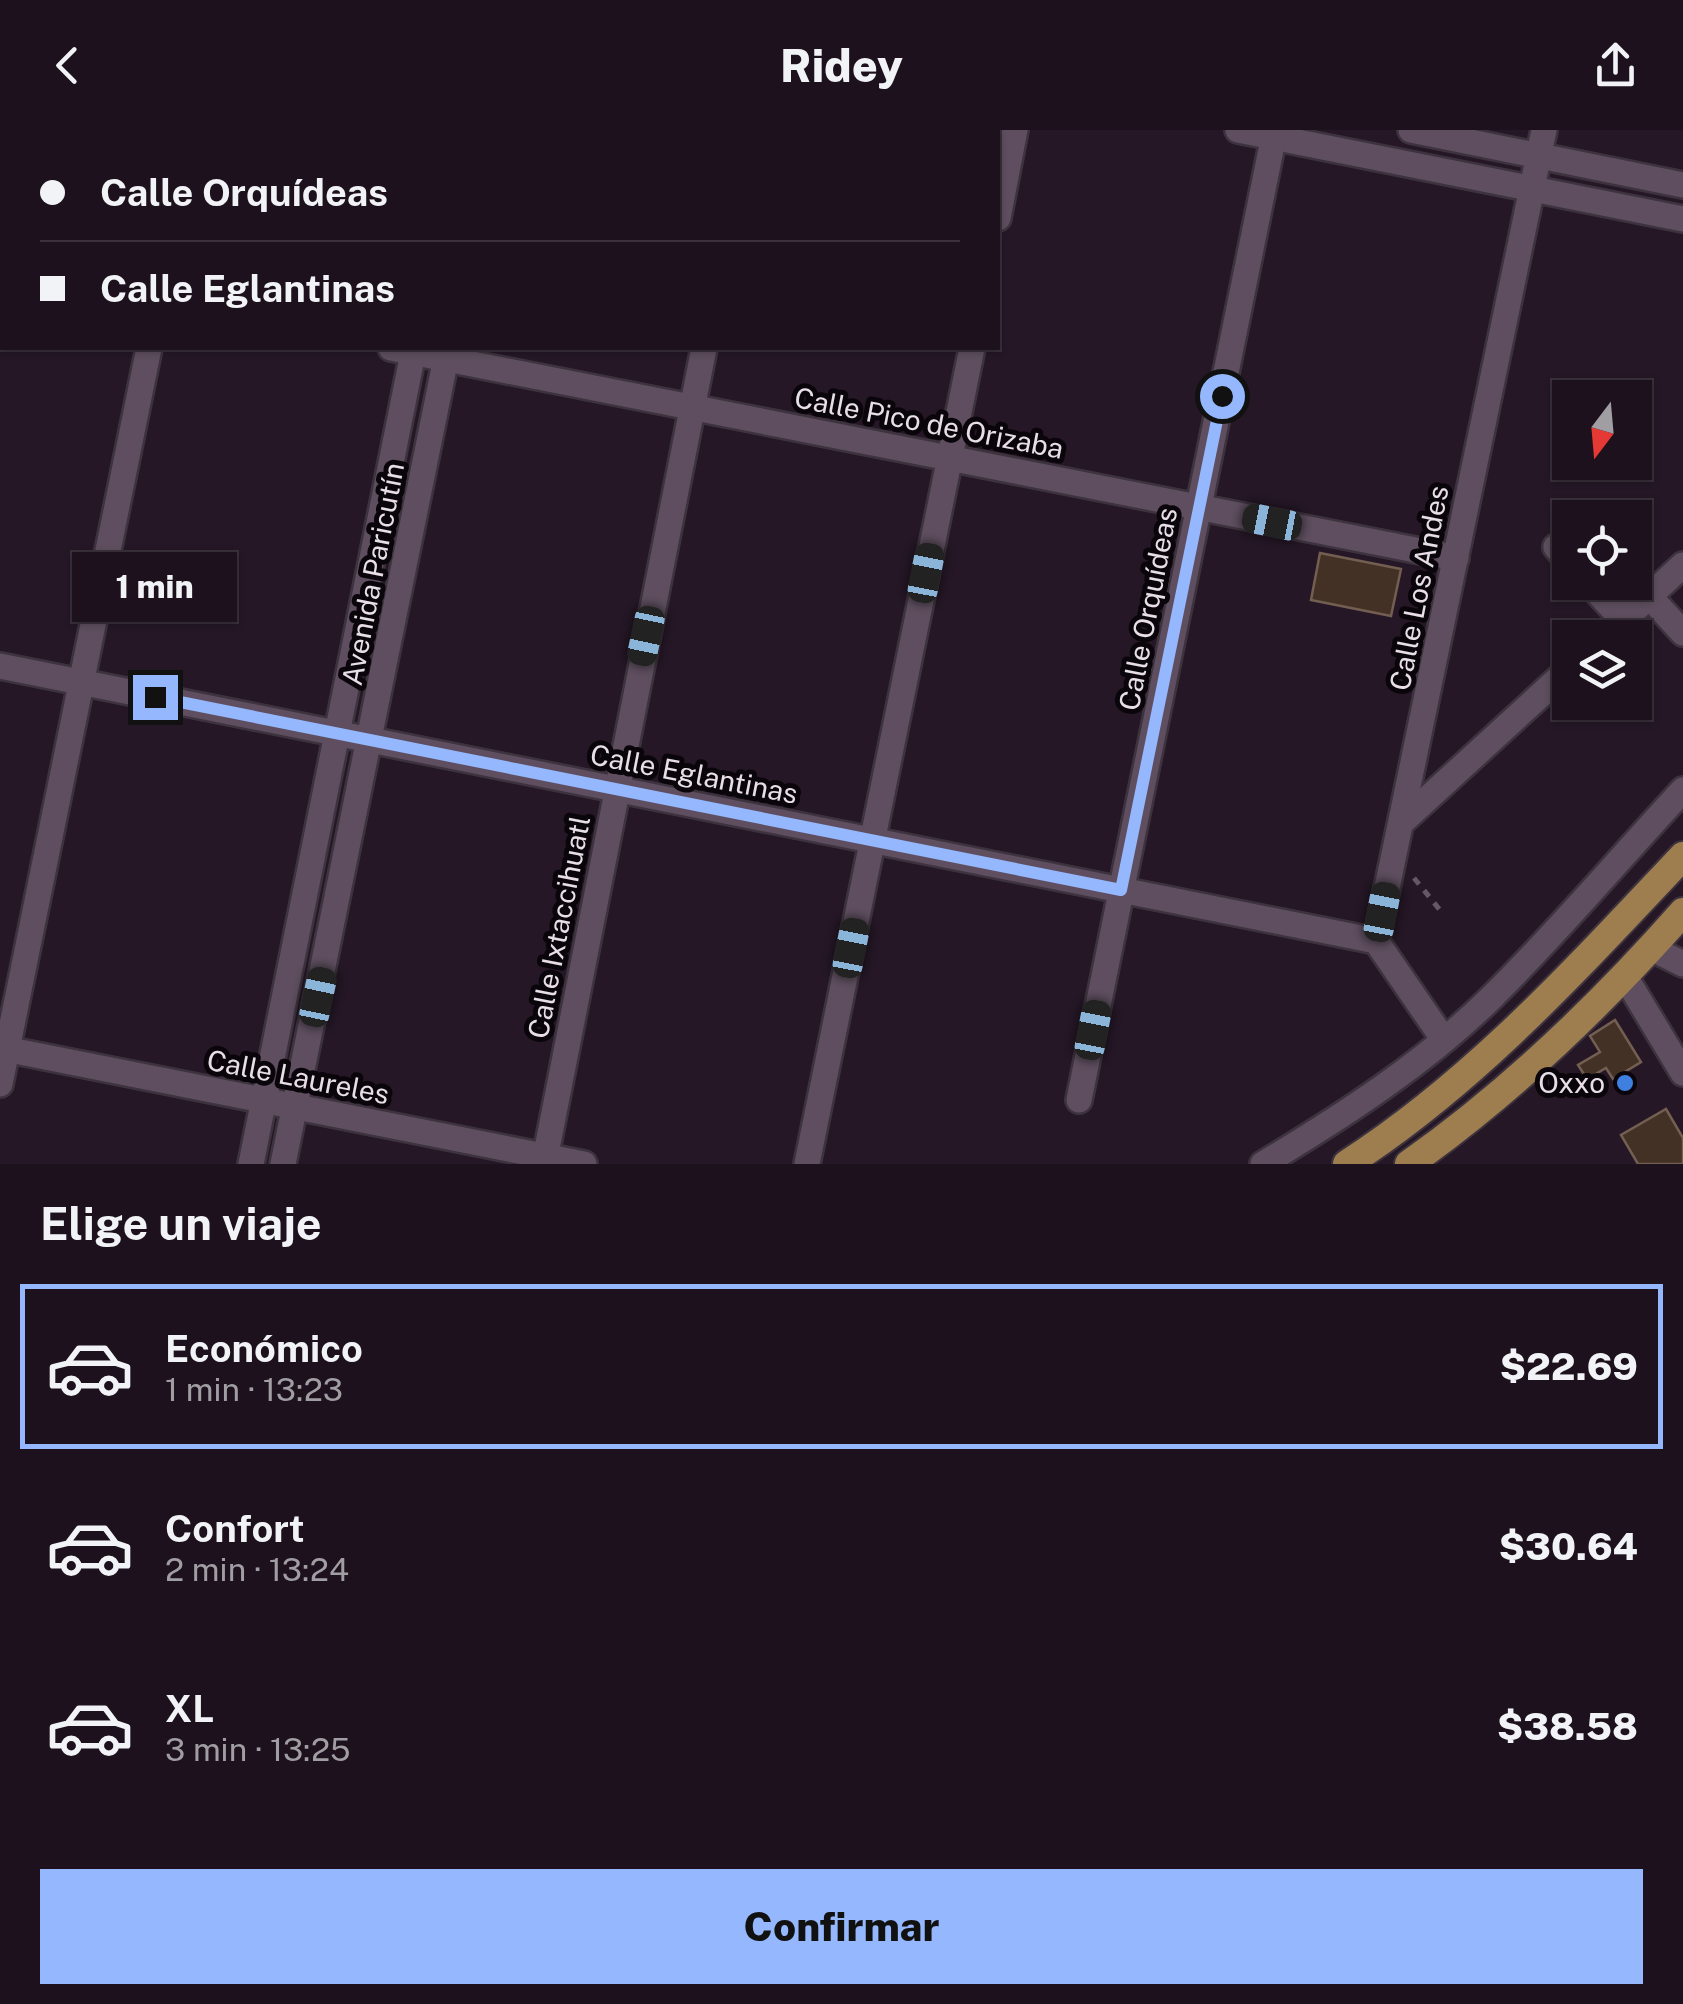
<!DOCTYPE html>
<html lang="es">
<head>
<meta charset="utf-8">
<style>
  :root { --surface:#1c111c; --page:#291f29; --text:#f1f3f6; --muted:#a09da3; --line:#3a313b; --accent:#94b7fd }
  body { margin:0; font-family:"Public Sans",sans-serif; background:var(--page); color:var(--text); height:100vh; display:flex; flex-direction:column; font-size:38px; white-space:nowrap }
  * { box-sizing:border-box; margin:0 }
  p { font-size:32px; color:var(--muted) }
  .icon { flex:none; width:55px; height:55px; fill:none; stroke:currentColor; stroke-width:2; stroke-linecap:round; stroke-linejoin:round }
  .map { position:relative; height:1034px; overflow:hidden }
  .panel { display:flex; flex-direction:column; background:var(--surface); flex:1 }
  .panel>* { flex:none }
  .banner { position:absolute; left:0px; top:0px; width:1000px; height:220px; box-shadow:0 2px 8px #0004,0 0 0 2px var(--line); display:grid; align-content:center; height:220px; padding:0 40px; background:var(--surface) }
  .needle { width:65px; rotate:196deg }
  .tools { position:absolute; left:1552px; top:250px; display:grid; gap:20px }
  .tools a { display:grid; place-items:center; width:100px; height:100px; border-radius:0px; background:var(--surface); box-shadow:0 2px 8px #0004,0 0 0 2px var(--line); font-size:50px }
  .end { position:absolute; width:45px; height:45px; margin:-22px; border:12px solid #94b7fd; background:#111; box-shadow:0 0 0 5px #111 }
  .from { border-radius:50% }
  .bubble { position:absolute; height:70px; border-radius:0px; background:var(--surface); box-shadow:0 2px 8px #0004,0 0 0 2px var(--line); font-size:32px; font-weight:800; line-height:70px; text-align:center }
  .car { position:absolute; width:30px; height:60px; margin:-30px -15px; border-radius:12px; box-shadow:0 0 8px 2px #0007; background:linear-gradient(#222 24%,#8ab4d8 0 40%,#222 0 76%,#8ab4d8 0 86%,#222 0) }
  .banner b { display:flex; align-items:center; gap:35px; height:95px; font-size:38px }
  .banner b+b { border-top:2px solid var(--line) }
  .banner i { width:25px; height:25px; background:var(--text) }
  ul { padding:0; list-style:none }
  li { display:flex; align-items:center; gap:30px; height:165px; margin:0 20px 15px; padding:0 20px; border:5px solid transparent; border-radius:0px }
  li div { flex:1 }
  li b { display:block; font-size:38px }
  li em { font-style:normal; font-weight:800 }
  li.selected { border-color:var(--accent) }
  li>.icon { width:90px; height:90px; stroke-width:1.5 }
  h2 { padding:0 40px; font-size:45px; line-height:120px }
  .action { display:flex; gap:20px; margin-top:auto; padding:20px 40px }
  .action a { flex:1; height:115px; border-radius:0px; background:var(--accent); color:#111; font-size:40px; font-weight:800; line-height:115px; text-align:center }
  header { display:flex; justify-content:space-between; align-items:center; height:130px; padding:0 40px; background:var(--surface); font-size:45px; font-weight:800 }
  .map>svg:first-child { display:block }
  .building { fill:#433125; stroke:#735f51; stroke-width:2.5 }
  .lines { fill:none; stroke-linecap:round; stroke-linejoin:round }
  .minor-casing { stroke:#3d333e; stroke-width:30 }
  .primary-casing { stroke:#3d333e; stroke-width:32 }
  .path { stroke:#655865; stroke-width:5; stroke-dasharray:8 8; stroke-linecap:butt }
  .minor { stroke:#5e4e5f; stroke-width:25 }
  .primary { stroke:#9e7e4f; stroke-width:28 }
  .route { stroke:#94b7fd; stroke-width:12 }
  .shop-dot { fill:#3f7fe0; stroke:#0a050b; stroke-width:4 }
  .labels { text-anchor:middle; stroke-width:10; stroke-linejoin:round; paint-order:stroke }
  .street-label { font-size:28px; fill:#e8dee8; stroke:#0a050b }
  .poi-label { font-size:28px; fill:#e8dee8; stroke:#0a050b; text-anchor:end }
</style>
</head>
<body>
<header><svg class="icon" aria-label="back" viewBox="0 0 24 24"><path d="M15 5l-7 7 7 7"/></svg>Ridey<svg class="icon" aria-label="share" viewBox="0 0 24 24"><path d="M12 15V3M7 8l5-5 5 5M5 13v7h14v-7"/></svg></header>
<div class="map">
<svg width="1683" height="1034" viewBox="0 0 1683 1034">
  <rect width="100%" height="100%" fill="#251726"/>
  <g class="building">
    <path d="M 1320,423 L 1401,439 L 1391,486 L 1311,470 Z"/>
    <path d="M 1615,890 L 1641,932 L 1613,949 L 1606,938 L 1587,949 L 1578,935 L 1600,922 L 1590,906 Z"/>
    <path d="M 1666,979 L 1683,1008 L 1683,1034 L 1638,1034 L 1621,1005 Z"/>
  </g>
  <g class="lines">
    <g class="minor-casing">
      <g id="minor">
        <path d="M 1238,0 L 1683,89"/>
        <path d="M 1411,0 L 1683,55"/>
        <path d="M 193,2 L 193,0"/>
        <path d="M 456,2 L 457,0"/>
        <path d="M 490,2 L 490,0"/>
        <path d="M 747,2 L 747,0"/>
        <path d="M 998,88 L 1015,0"/>
        <path d="M 0,140 L 2,141"/>
        <path d="M 391,218 L 1456,428"/>
        <path d="M 1556,417 L 1570,433"/>
        <path d="M 1588,452 L 1623,490"/>
        <path d="M 1649,466 L 1683,503"/>
        <path d="M 1604,508 L 1683,435"/>
        <path d="M 0,536 L 1376,811"/>
        <path d="M 1402,692 L 1570,538"/>
        <path d="M 1651,818 L 1683,834"/>
        <path d="M 1624,845 L 1683,943"/>
        <path d="M 1444,910 L 1376,811 L 1544,0"/>
        <path d="M 0,918 L 584,1034"/>
        <path d="M 0,954 L 149,218"/>
        <path d="M 1079,970 L 1275,0"/>
        <path d="M 251,1034 L 414,218"/>
        <path d="M 283,1034 L 448,218"/>
        <path d="M 544,1034 L 704,218"/>
        <path d="M 807,1034 L 972,218"/>
        <path d="M 1263,1034 C 1343,986 1425,933 1491,868 C 1558,802 1619,729 1683,660"/>
      </g>
    </g>
    <g class="primary-casing">
      <g id="primary">
        <path d="M 1347,1034 C 1476,951 1578,837 1683,726"/>
        <path d="M 1409,1034 C 1511,962 1601,875 1683,782"/>
      </g>
    </g>
    <path class="path" d="M 1414,748 L 1444,785"/>
    <use href="#minor" class="minor"/>
    <use href="#primary" class="primary"/>
  </g>
  <g class="lines">
    <path class="route" d="M 155,567 L 1121,760 L 1222,266"/>
  </g>
  <circle class="shop-dot" cx="1625" cy="953" r="10"/>
  <g class="labels">
    <g class="street-label">
      <text transform="translate(929 293) rotate(11)" y="10">Calle Pico de Orizaba</text>
      <text transform="translate(373 444) rotate(-79)" y="10">Avenida Paricutín</text>
      <text transform="translate(1419 458) rotate(-79)" y="10">Calle Los Andes</text>
      <text transform="translate(1148 479) rotate(-79)" y="10">Calle Orquídeas</text>
      <text transform="translate(694 644) rotate(11)" y="10">Calle Eglantinas</text>
      <text transform="translate(559 797) rotate(-79)" y="10">Calle Ixtaccihuatl</text>
      <text transform="translate(298 947) rotate(11)" y="10">Calle Laureles</text>
    </g>
    <g class="poi-label">
      <text x="1605" y="963">Oxxo</text>
    </g>
  </g>
</svg>
<div class="tools">
<a><svg class="needle" viewBox="-14 -14 28 28"><path d="M0-13l5 13h-10z" fill="#e53935"/><path d="M0 13l5-13h-10z" fill="#a09da3"/></svg></a>
<a><svg class="icon" aria-label="locate" viewBox="0 0 24 24"><circle cx="12" cy="12" r="6"/><path d="M12 2v4M12 18v4M2 12h4M18 12h4"/></svg></a>
<a><svg class="icon" aria-label="layers" viewBox="0 0 24 24"><path d="M12 4l9 5-9 5-9-5zM3 14l9 5 9-5"/></svg></a>
</div>
<i class="end from" style="left:1222px;top:266px"></i>
<i class="end" style="left:155px;top:567px"></i>
<div class="bubble" style="left:72px;top:422px;width:165px">1 min</div>
<i class="car" style="left:1272px;top:392px;rotate:281deg"></i>
<i class="car" style="left:926px;top:443px;rotate:11deg"></i>
<i class="car" style="left:646px;top:506px;rotate:192deg"></i>
<i class="car" style="left:1382px;top:782px;rotate:11deg"></i>
<i class="car" style="left:851px;top:818px;rotate:11deg"></i>
<i class="car" style="left:318px;top:867px;rotate:12deg"></i>
<i class="car" style="left:1093px;top:900px;rotate:11deg"></i>
<div class="banner">
<b><i class="from"></i>Calle Orquídeas</b>
<b><i></i>Calle Eglantinas</b>
</div>
</div>
<section class="panel">
<h2>Elige un viaje</h2>
<ul>
<li class="selected"><svg class="icon" aria-label="car" viewBox="0 0 24 24"><path d="M5 17H2v-5l4-1 3-4h7l3 4 3 1v5h-3M9 17h6M6 11h13"/><circle cx="7" cy="17" r="2"/><circle cx="17" cy="17" r="2"/></svg><div><b>Económico</b><p>1 min · 13:23</p></div><em>$22.69</em></li>
<li><svg class="icon" aria-label="car" viewBox="0 0 24 24"><path d="M5 17H2v-5l4-1 3-4h7l3 4 3 1v5h-3M9 17h6M6 11h13"/><circle cx="7" cy="17" r="2"/><circle cx="17" cy="17" r="2"/></svg><div><b>Confort</b><p>2 min · 13:24</p></div><em>$30.64</em></li>
<li><svg class="icon" aria-label="car" viewBox="0 0 24 24"><path d="M5 17H2v-5l4-1 3-4h7l3 4 3 1v5h-3M9 17h6M6 11h13"/><circle cx="7" cy="17" r="2"/><circle cx="17" cy="17" r="2"/></svg><div><b>XL</b><p>3 min · 13:25</p></div><em>$38.58</em></li>
</ul>
<div class="action"><a>Confirmar</a></div>
</section>
</body>
</html>
